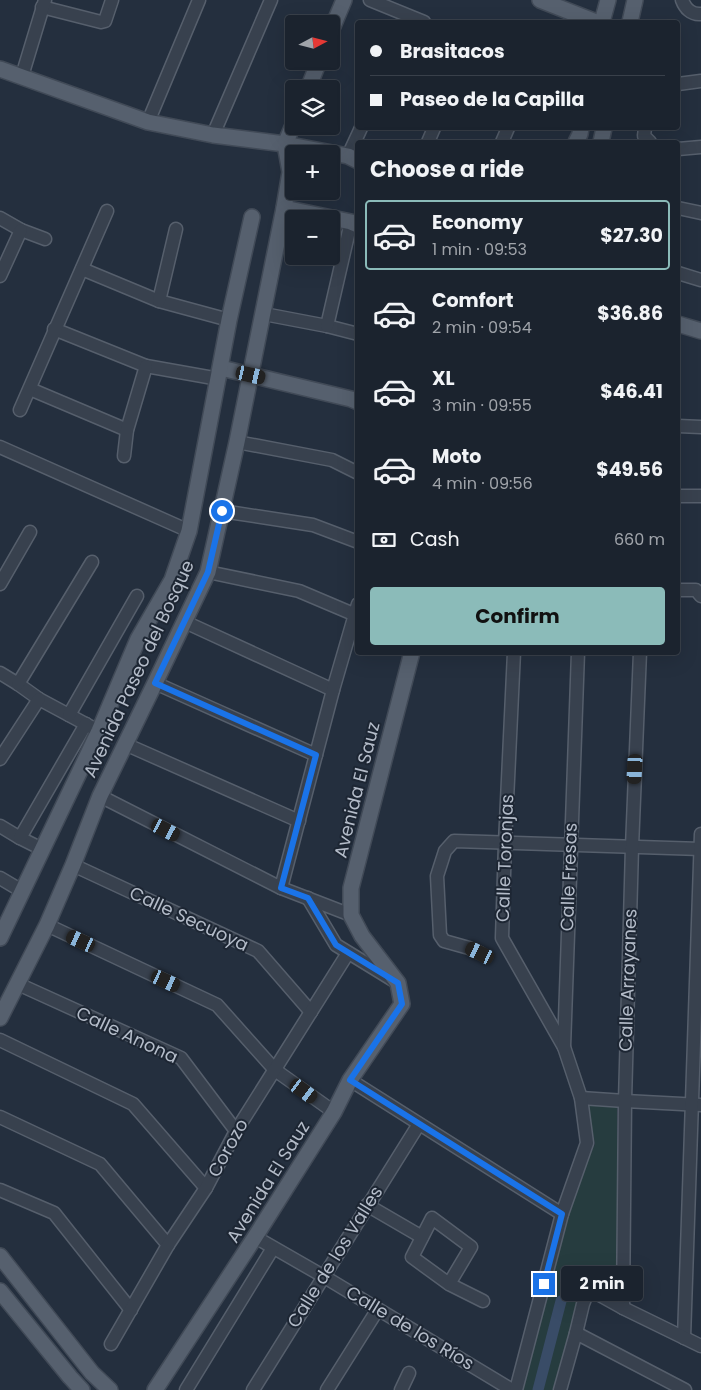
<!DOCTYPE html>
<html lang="en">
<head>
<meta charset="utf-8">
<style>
  :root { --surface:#1b232e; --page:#282f3a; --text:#f1f3f6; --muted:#a0a4aa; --line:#39404a; --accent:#8bbbb9 }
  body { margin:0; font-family:Poppins,sans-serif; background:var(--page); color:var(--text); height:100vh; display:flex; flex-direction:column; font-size:19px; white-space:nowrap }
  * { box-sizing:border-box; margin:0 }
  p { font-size:16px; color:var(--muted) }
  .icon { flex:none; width:28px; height:28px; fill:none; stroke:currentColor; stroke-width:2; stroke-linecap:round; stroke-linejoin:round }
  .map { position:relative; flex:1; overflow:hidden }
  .panel { position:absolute; left:355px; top:140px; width:325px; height:515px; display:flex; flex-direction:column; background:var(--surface); border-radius:5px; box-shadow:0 5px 20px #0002,0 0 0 1px var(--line) }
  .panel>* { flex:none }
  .guide { position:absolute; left:355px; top:20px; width:325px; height:110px; border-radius:5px; box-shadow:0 5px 20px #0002,0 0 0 1px var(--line); display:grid; align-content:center; height:110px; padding:0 15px; background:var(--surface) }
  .needle { width:32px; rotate:83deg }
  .tools { position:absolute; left:285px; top:15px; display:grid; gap:10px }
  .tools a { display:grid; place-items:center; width:55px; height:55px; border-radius:5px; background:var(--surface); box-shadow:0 5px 20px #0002,0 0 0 1px var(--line); font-size:25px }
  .end { position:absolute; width:22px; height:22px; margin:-11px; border:6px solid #1a73e8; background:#fff; box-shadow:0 0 0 2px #fff }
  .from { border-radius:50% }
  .bubble { position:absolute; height:35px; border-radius:5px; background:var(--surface); box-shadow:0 5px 20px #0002,0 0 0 1px var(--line); font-size:16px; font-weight:700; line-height:35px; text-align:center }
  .car { position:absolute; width:15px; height:30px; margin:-15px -8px; border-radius:6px; box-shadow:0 0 4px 1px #0007; background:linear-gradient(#222 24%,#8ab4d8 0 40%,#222 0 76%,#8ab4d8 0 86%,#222 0) }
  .guide b { display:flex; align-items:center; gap:18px; height:48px; font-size:19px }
  .guide b+b { border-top:1px solid var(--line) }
  .guide i { width:12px; height:12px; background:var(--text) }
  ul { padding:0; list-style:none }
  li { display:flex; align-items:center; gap:15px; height:70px; margin:0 10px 8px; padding:0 5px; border:2px solid transparent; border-radius:5px }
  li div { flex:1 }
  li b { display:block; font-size:19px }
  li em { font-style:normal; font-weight:700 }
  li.selected { border-color:var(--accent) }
  li>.icon { width:45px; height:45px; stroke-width:1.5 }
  h2 { padding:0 15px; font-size:22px; line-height:60px }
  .pay { display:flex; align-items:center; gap:12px; height:55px; padding:0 15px; font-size:19px }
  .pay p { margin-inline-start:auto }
  .button { display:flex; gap:10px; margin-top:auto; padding:10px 15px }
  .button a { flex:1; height:58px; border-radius:5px; background:var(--accent); color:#111; font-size:20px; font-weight:700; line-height:58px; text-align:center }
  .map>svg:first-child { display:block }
  .green { fill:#263c3f }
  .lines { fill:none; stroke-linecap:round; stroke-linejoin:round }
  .canal { stroke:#394c67; stroke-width:11 }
  .minor-casing { stroke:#565f6c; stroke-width:15 }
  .major-casing { stroke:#414a57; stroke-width:18 }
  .minor { stroke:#38414e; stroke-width:12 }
  .major { stroke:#56606e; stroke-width:15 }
  .route { stroke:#1a73e8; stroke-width:6 }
  .labels { text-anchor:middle; stroke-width:4; stroke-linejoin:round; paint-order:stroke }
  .street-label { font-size:18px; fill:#b4bcc9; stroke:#1d2633 }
</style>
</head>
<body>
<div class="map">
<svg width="701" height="1390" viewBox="0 0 701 1390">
  <rect width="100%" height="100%" fill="#242f3e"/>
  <path class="green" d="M 587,1106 L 617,1106 L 618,1292 L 611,1295 L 590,1287 L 583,1281 L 572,1281 L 575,1292 L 581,1296 L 555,1390 L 519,1390 L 564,1215 L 595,1144 Z"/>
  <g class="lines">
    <path class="canal" d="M 538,1390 L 561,1301"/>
    <g class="minor-casing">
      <g id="minor">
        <path d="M 370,0 L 424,22"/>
        <path d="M 682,0 C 685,8 691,15 701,14"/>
        <path d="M 42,7 L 101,22 L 105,21 L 112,0"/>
        <path d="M 22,76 L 45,0"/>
        <path d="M 678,84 L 701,81"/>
        <path d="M 148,122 L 199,0"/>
        <path d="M 645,128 L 644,136 L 650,142"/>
        <path d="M 213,135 L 271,0"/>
        <path d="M 428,142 L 434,128"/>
        <path d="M 502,142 L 508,128"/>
        <path d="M 678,149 L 701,147"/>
        <path d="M 348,156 L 361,128"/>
        <path d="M 678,208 L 701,213"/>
        <path d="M 0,218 L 21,230 L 45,239"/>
        <path d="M 82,269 L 159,301 L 229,320"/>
        <path d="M 678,273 L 701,280"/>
        <path d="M 0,276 L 21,230"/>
        <path d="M 159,301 L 176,229"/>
        <path d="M 264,314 L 327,326 L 358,334"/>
        <path d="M 327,326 L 351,222"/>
        <path d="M 54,329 L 146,366 L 219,379"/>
        <path d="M 30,389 L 127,430"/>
        <path d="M 20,410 L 107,211"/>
        <path d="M 678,426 L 701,427"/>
        <path d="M 237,442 L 332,460 L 358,473"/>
        <path d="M 0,447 L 189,531"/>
        <path d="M 124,456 L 127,430 L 146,366"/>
        <path d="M 678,496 L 701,496"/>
        <path d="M 222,511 L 313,525 L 358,542"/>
        <path d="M 208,572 L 299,591 L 358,616"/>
        <path d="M 0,584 L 30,532"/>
        <path d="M 678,590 L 696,590 L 701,596"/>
        <path d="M 185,622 L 333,690"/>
        <path d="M 514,652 L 505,843 L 502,938 L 564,1047"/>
        <path d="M 0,673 L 18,684 L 39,699 L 93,728"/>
        <path d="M 155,683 L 316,755"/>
        <path d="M 18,684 L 92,562"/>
        <path d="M 69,715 L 137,596"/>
        <path d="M 125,744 L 299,821"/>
        <path d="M 0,759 L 39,699"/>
        <path d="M 100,796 L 281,888 L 351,915"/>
        <path d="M 0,826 L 20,838 L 42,849"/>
        <path d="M 20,838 L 86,724"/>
        <path d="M 73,865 L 258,951 L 311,1012"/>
        <path d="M 0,878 L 22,891"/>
        <path d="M 281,888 L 333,690 L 358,604"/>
        <path d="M 308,898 L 336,945 L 393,980"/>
        <path d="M 47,925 L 217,1005 L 275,1070 L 334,1112"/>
        <path d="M 480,953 L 469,948 L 444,941 L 440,935 L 437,876 L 445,851 L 454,841 L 701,849"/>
        <path d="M 18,984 L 181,1058 L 236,1131"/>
        <path d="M 0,1040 L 133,1104 L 206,1188"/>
        <path d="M 350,1080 L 562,1214"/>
        <path d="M 581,1098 L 625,1101 L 701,1105"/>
        <path d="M 0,1117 L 100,1164 L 168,1245"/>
        <path d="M 0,1190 L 54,1213 L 131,1310"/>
        <path d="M 367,1205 L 422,1237"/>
        <path d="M 255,1237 L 323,1276 L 512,1390"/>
        <path d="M 449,1284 L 471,1247 L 432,1218 L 412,1257 L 449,1284 L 483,1301"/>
        <path d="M 623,1308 L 625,1101 L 632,847 L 640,652"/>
        <path d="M 576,1333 L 685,1390"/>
        <path d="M 684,1338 L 701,834"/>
        <path d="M 111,1344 L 168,1245 L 206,1188 L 236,1131 L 348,953"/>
        <path d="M 186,1390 L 273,1248"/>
        <path d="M 253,1390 L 419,1124"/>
        <path d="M 327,1390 L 378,1309"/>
        <path d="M 401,1390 L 409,1373"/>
        <path d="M 516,1390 L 562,1214 L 587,1143 L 581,1098 L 564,1047 L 578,652"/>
        <path d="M 560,1390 L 576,1333 L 583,1304 L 587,1294 L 596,1293 L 623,1308 L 701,1346"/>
      </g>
    </g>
    <g class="major-casing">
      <g id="major">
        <path d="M 540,0 L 596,22"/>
        <path d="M 602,22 L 608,0"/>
        <path d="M 630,22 L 635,0"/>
        <path d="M 331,31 L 344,0"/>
        <path d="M 0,69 L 148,122 L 213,135 L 285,144 L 348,156 L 358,161"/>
        <path d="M 308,89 L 319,61"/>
        <path d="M 576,142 L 580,134 L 581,128"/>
        <path d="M 601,142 L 604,128"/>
        <path d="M 284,208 L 351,222 L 358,225"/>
        <path d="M 678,324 L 701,331"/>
        <path d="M 221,368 L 351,399 L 358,402"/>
        <path d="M 0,938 L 99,731 L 138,639 L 172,580 L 189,531 L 229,320 L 252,217"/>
        <path d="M 0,1018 L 47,925 L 73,865 L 100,796 L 155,683 L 208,572 L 237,442 L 284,208 L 290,172 L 285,144 L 294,123"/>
        <path d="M 0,1256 L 92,1373 L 110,1390"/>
        <path d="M 0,1291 L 70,1377 L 82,1390"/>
        <path d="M 155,1390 L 255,1237 L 334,1112 L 350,1080 L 402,1004 L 398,983 L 362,936 L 351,915 L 351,888 L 412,652"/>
      </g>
    </g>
    <use href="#minor" class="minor"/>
    <use href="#major" class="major"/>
  </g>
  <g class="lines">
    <path class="route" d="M 222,511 L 208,572 L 155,683 L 316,755 L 281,888 L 308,898 L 336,945 L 398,983 L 402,1004 L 350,1080 L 562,1214 L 544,1284"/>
  </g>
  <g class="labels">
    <g class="street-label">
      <text transform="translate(139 669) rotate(-65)" y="6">Avenida Paseo del Bosque</text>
      <text transform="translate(357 790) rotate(-76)" y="6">Avenida El Sauz</text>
      <text transform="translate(505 858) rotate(-88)" y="6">Calle Toronjas</text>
      <text transform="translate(569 877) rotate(-88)" y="6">Calle Fresas</text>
      <text transform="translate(189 919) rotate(25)" y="6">Calle Secuoya</text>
      <text transform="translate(628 980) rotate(-88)" y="6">Calle Arrayanes</text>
      <text transform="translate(127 1035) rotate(25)" y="6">Calle Anona</text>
      <text transform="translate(228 1148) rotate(-61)" y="6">Corozo</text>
      <text transform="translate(268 1182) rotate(-58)" y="6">Avenida El Sauz</text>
      <text transform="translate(335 1257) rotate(-58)" y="6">Calle de los Valles</text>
      <text transform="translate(410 1328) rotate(31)" y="6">Calle de los Ríos</text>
    </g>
  </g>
</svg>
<div class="tools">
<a><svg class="needle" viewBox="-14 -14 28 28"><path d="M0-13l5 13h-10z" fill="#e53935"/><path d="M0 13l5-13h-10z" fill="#a0a4aa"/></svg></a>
<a><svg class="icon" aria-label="layers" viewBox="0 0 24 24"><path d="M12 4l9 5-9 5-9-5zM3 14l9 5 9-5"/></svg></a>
<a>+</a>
<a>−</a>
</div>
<i class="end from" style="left:222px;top:511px"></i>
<i class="end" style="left:544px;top:1284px"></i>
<div class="bubble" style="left:561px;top:1266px;width:82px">2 min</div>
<i class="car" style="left:251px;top:375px;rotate:103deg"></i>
<i class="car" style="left:635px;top:769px;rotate:183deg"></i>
<i class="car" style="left:166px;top:830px;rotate:117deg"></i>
<i class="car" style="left:81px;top:941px;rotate:295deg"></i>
<i class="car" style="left:480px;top:953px;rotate:296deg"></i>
<i class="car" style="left:166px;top:981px;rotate:115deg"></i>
<i class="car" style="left:304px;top:1091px;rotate:126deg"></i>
<div class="guide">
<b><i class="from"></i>Brasitacos</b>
<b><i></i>Paseo de la Capilla</b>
</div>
<section class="panel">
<h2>Choose a ride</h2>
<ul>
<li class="selected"><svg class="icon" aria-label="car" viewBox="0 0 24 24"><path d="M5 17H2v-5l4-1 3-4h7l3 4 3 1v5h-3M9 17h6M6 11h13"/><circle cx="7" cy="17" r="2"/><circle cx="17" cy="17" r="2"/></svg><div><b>Economy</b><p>1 min · 09:53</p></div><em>$27.30</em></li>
<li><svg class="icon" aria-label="car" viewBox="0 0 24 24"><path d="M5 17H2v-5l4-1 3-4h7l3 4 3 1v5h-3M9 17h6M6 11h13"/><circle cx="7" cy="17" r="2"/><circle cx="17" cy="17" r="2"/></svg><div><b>Comfort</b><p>2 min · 09:54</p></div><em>$36.86</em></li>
<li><svg class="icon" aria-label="car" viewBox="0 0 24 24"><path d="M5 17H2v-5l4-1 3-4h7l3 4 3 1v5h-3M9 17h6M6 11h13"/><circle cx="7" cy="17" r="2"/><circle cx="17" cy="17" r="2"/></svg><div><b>XL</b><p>3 min · 09:55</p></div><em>$46.41</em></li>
<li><svg class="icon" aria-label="car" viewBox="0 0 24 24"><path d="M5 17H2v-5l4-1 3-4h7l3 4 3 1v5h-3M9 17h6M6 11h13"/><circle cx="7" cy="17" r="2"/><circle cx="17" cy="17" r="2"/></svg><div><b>Moto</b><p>4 min · 09:56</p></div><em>$49.56</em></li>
</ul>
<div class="pay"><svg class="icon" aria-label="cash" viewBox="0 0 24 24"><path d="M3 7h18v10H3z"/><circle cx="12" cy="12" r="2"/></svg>Cash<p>660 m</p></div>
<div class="button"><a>Confirm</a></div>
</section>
</div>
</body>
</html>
